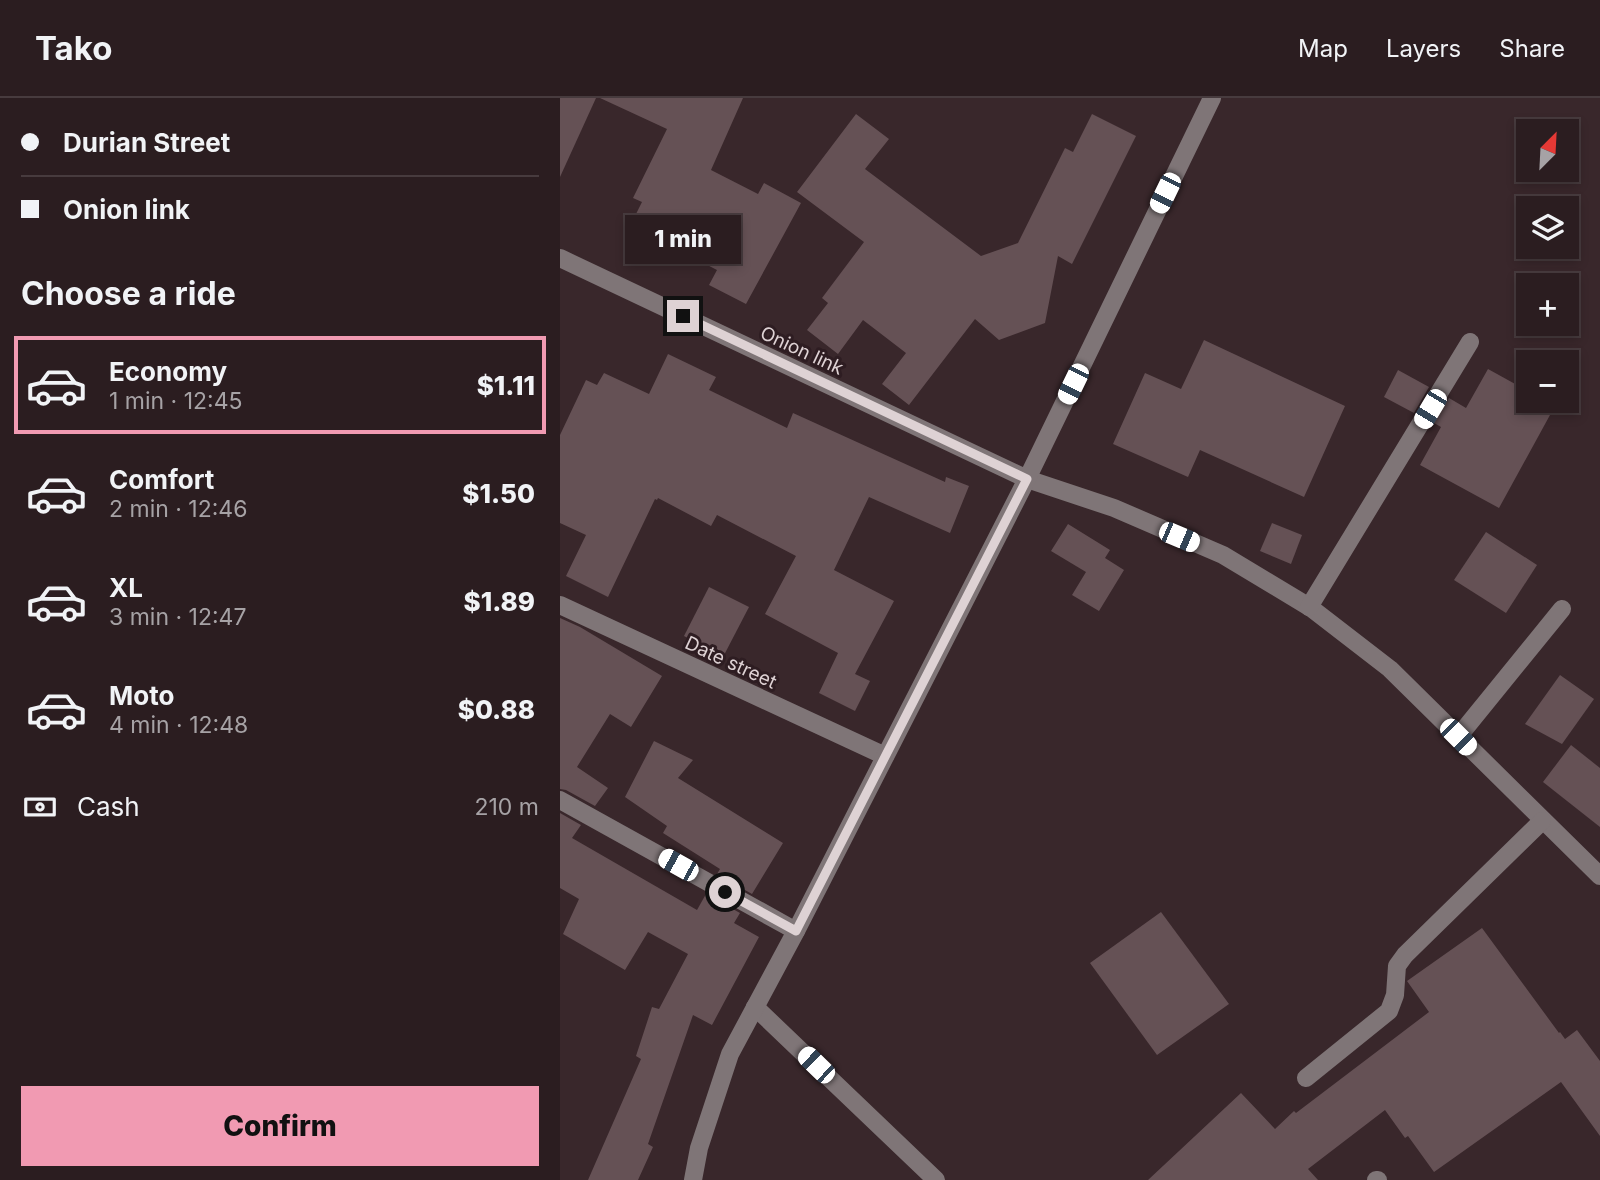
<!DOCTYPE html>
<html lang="en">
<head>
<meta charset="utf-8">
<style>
  :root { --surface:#2b1d20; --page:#372a2d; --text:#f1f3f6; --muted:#a6a2a5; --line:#473b3e; --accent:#f19ab2 }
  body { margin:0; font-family:Inter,sans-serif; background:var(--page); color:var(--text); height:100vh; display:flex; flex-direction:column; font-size:26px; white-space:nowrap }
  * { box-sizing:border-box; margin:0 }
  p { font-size:23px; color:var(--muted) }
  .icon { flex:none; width:38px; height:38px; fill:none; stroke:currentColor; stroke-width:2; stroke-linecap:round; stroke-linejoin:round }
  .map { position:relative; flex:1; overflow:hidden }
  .side { display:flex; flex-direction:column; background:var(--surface); width:560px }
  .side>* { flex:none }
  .top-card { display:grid; align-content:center; height:154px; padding:0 21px; background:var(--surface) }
  .needle { width:46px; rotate:24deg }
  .tools { position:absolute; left:956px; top:21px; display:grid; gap:14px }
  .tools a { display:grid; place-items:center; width:63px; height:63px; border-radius:0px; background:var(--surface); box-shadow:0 4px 10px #0003,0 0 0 2px var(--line); font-size:35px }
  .end { position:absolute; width:32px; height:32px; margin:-16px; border:9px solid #ded2d4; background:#111; box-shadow:0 0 0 4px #111 }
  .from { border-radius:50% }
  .bubble { position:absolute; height:49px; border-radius:0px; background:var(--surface); box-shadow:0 4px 10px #0003,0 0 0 2px var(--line); font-size:23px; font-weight:800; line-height:49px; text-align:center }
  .car { position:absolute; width:21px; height:42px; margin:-21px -10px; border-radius:9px; box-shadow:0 0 5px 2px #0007; background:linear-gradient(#fff 24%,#345 0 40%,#fff 0 76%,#345 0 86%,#fff 0) }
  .top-card b { display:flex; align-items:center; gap:24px; height:66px; font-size:26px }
  .top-card b+b { border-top:2px solid var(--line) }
  .top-card i { width:18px; height:18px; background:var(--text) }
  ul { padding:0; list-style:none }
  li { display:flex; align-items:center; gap:21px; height:98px; margin:0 14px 10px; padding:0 7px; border:4px solid transparent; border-radius:0px }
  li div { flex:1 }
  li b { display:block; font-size:26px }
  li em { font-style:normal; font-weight:800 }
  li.active { border-color:var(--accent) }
  li>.icon { width:63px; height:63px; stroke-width:1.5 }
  h2 { padding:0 21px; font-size:32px; line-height:84px }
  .pay { display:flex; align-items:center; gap:18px; height:77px; padding:0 21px; font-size:26px }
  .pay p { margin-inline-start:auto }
  .cta { display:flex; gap:14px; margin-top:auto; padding:14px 21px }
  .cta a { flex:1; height:80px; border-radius:0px; background:var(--accent); color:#111; font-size:28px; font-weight:800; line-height:80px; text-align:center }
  header { display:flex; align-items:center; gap:42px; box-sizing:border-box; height:98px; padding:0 35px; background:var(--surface); border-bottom:2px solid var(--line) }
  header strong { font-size:33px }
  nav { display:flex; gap:38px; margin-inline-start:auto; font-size:24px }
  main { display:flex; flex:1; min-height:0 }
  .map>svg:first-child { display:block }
  .building { fill:#655155 }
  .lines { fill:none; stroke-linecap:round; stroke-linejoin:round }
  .minor { stroke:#7f7577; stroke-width:18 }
  .route { stroke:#ded2d4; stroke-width:9 }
  .labels { text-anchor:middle; stroke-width:6; stroke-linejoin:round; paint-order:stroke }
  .street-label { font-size:19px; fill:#ded2d4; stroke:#2e1d22 }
</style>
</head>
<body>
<header>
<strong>Tako</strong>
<nav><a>Map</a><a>Layers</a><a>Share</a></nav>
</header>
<main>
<section class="side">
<div class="top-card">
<b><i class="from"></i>Durian Street</b>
<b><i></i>Onion link</b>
</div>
<h2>Choose a ride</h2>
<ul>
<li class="active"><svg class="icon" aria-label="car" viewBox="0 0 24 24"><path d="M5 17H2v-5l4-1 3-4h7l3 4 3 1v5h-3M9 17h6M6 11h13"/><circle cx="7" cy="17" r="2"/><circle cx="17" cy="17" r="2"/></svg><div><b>Economy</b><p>1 min · 12:45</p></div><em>$1.11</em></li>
<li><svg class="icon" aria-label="car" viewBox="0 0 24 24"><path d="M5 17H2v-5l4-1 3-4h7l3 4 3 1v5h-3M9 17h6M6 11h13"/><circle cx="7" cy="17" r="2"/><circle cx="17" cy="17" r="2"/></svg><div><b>Comfort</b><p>2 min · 12:46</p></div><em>$1.50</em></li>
<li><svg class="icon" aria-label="car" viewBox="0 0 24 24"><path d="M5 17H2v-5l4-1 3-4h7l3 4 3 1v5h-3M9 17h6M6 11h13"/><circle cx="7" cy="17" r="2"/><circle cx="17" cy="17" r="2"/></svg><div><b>XL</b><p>3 min · 12:47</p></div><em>$1.89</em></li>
<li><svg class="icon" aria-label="car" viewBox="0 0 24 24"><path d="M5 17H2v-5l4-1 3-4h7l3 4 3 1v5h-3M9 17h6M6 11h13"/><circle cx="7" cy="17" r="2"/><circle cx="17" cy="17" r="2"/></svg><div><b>Moto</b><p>4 min · 12:48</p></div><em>$0.88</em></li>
</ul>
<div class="pay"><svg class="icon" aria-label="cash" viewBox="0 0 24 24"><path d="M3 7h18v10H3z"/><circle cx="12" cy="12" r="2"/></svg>Cash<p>210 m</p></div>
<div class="cta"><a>Confirm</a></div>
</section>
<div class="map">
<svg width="1040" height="1082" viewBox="0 0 1040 1082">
  <rect width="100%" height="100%" fill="#39272b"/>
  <g class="building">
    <path d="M 0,0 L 36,0 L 0,79 Z"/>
    <path d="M 40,0 L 183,0 L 151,72 L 198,96 L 204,85 L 241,105 L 186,206 L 149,187 L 157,172 L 89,137 L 93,131 L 73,122 L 82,104 L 73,100 L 107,31 Z"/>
    <path d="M 296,16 L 329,41 L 305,71 L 421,158 L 458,145 L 505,50 L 513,54 L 532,16 L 576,38 L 512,166 L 498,158 L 485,225 L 439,242 L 415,221 L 349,307 L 322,286 L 346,255 L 303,222 L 278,256 L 247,232 L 268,205 L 262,200 L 304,144 L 237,94 Z"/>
    <path d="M 644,242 L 785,308 L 744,399 L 640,352 L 628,379 L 553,346 L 585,275 L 621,291 Z"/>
    <path d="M 108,256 L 156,279 L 149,292 L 227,330 L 233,315 L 385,384 L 386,379 L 409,388 L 390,435 L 309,399 L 274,472 L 334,503 L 295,576 L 310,583 L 295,613 L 259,595 L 278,555 L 205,516 L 236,458 L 157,417 L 151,428 L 98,400 L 97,402 L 95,401 L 48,499 L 6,478 L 26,437 L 0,425 L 0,337 L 26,282 L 37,287 L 44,275 L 89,296 Z"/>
    <path d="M 928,271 L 968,293 L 968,303 L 983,303 L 978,311 L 990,317 L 939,410 L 860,367 L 881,329 L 874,325 L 889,300 L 906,310 Z"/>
    <path d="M 838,272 L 869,289 L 854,315 L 824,299 Z"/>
    <path d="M 712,425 L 742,437 L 731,466 L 700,453 Z"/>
    <path d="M 508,426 L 550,452 L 545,460 L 564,472 L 539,513 L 512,497 L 526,474 L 491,453 Z"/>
    <path d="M 926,434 L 977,467 L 946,515 L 894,482 Z"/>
    <path d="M 149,489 L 189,509 L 163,559 L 124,538 Z"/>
    <path d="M 0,520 L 20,529 L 102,578 L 71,629 L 50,616 L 17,669 L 48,690 L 35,708 L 6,692 L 0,691 Z"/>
    <path d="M 1000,577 L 1034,601 L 1002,646 L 965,626 Z"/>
    <path d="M 94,643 L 133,662 L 118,680 L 223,745 L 192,796 L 157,776 L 160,771 L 103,735 L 107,728 L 65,699 Z"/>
    <path d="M 1011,647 L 1040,670 L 1040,729 L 983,684 Z"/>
    <path d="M 0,715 L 21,727 L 12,740 L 137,812 L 146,796 L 180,815 L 174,825 L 199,839 L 152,927 L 133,917 L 88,1046 L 93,1049 L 78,1082 L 28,1082 L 81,961 L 76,958 L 92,909 L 99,911 L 128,856 L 88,834 L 65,872 L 3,836 L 19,801 L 0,790 Z"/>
    <path d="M 601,814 L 669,906 L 597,957 L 530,865 Z"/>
    <path d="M 922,830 L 999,935 L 1000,934 L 1005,941 L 1017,932 L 1040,963 L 1040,1038 L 1001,984 L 874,1074 L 848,1038 L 845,1040 L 825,1012 L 748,1071 L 758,1082 L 588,1082 L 681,995 L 715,1031 L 734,1013 L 736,1015 L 869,914 L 847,883 Z"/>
  </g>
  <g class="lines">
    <g class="minor">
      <path d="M 0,160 L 467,381 L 554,410 L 663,457 L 751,510 L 830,571 L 1040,778"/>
      <path d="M 0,507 L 325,658"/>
      <path d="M 749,509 L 910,244"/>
      <path d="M 898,639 L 1002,511"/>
      <path d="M 0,702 L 236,833"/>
      <path d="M 195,909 L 376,1082"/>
      <path d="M 746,980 L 829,913 L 835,897 L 837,868 L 845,857 L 982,723"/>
      <path d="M 133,1082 L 139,1050 L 170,956 L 236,833 L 467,381 L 652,0"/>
      <path d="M 816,1082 L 818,1082"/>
    </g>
  </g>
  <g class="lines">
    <path class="route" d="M 123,218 L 467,381 L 236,833 L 165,794"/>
  </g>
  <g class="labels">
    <g class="street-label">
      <text transform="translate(242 252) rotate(25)" y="7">Onion link</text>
      <text transform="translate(171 564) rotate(25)" y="7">Date street</text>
    </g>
  </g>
</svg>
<div class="tools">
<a><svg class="needle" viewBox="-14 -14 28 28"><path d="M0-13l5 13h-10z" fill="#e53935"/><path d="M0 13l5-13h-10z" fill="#a6a2a5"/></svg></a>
<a><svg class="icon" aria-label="layers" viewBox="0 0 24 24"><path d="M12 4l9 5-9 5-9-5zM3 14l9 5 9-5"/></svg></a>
<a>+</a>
<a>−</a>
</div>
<i class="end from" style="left:165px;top:794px"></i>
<i class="end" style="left:123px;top:218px"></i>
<div class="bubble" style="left:65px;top:117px;width:116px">1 min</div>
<i class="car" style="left:605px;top:95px;rotate:206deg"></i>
<i class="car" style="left:513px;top:286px;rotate:206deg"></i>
<i class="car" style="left:870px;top:311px;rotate:211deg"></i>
<i class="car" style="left:619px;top:439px;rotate:113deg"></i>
<i class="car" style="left:898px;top:639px;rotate:135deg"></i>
<i class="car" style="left:118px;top:767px;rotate:299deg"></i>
<i class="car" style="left:256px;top:967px;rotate:314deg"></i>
</div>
</main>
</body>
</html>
